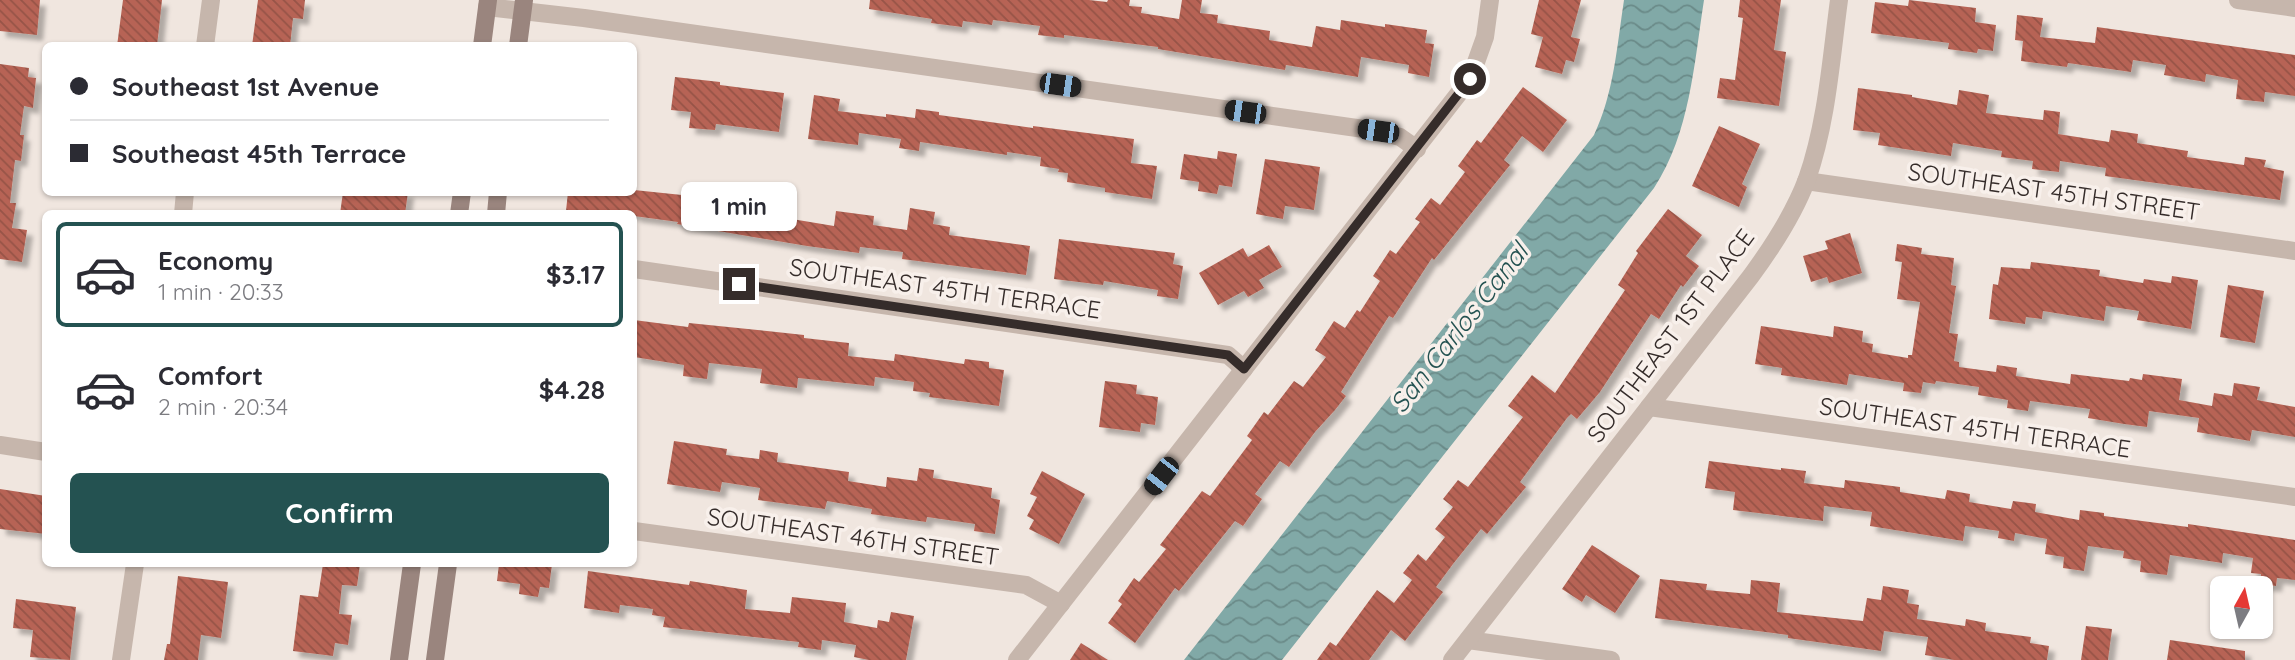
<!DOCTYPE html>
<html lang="en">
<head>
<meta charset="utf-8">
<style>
  :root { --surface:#fff; --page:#f2f2f3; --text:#2b2b33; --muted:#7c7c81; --line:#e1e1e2; --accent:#245251 }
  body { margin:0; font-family:Quicksand,sans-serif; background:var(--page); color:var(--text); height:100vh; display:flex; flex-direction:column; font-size:26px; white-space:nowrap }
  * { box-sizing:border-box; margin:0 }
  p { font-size:23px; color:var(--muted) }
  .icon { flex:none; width:38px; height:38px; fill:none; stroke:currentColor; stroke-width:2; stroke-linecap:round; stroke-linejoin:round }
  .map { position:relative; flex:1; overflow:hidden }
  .panel { position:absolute; left:42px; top:210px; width:595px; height:357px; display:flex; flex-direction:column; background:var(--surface); border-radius:10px; box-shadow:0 2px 5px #0004 }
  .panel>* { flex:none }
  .top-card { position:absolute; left:42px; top:42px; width:595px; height:154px; border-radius:10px; box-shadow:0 2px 5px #0004; display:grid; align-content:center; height:154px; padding:0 28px; background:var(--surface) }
  .needle { width:46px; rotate:8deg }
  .buttons { position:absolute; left:2210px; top:576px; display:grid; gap:14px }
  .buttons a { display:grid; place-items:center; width:63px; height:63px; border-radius:10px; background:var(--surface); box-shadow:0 2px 5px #0004; font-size:35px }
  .end { position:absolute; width:32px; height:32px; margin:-16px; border:9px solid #352c2a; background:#fff; box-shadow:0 0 0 4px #fff }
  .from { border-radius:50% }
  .bubble { position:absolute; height:49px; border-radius:10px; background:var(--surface); box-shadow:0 2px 5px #0004; font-size:23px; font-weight:800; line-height:49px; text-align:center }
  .car { position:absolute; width:21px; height:42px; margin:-21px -10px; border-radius:9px; box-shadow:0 0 5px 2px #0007; background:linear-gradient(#222 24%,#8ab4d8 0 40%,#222 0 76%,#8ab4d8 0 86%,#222 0) }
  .top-card b { display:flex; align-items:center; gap:24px; height:66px; font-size:26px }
  .top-card b+b { border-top:2px solid var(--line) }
  .top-card i { width:18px; height:18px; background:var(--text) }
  ul { padding:12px 0 0; list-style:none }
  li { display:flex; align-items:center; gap:21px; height:105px; margin:0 14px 10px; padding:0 14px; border:4px solid transparent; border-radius:10px }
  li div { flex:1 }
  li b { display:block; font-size:26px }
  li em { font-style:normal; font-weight:800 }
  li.active { border-color:var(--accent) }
  li>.icon { width:63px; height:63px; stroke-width:1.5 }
  .cta { display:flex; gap:14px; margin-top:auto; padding:14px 28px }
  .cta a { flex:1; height:80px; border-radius:10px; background:var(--accent); color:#fff; font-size:28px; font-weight:800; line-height:80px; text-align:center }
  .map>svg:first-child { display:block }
  .water { fill:url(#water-waves) }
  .building { fill:url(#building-back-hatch); filter:url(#shadow) }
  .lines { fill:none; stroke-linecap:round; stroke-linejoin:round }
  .street { stroke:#c6b6ac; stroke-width:18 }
  .secondary { stroke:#9a857e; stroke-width:18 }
  .route { stroke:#352c2a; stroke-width:9 }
  .labels { text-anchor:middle; stroke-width:7; stroke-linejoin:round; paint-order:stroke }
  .street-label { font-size:24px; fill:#352c2a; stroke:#f8f0eb }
  .water-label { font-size:26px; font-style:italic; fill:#245251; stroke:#f8f0eb }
</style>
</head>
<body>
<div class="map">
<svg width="2295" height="660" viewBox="0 0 2295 660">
  <defs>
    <pattern id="water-waves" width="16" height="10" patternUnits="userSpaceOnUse" patternTransform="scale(1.75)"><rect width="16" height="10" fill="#81a9a7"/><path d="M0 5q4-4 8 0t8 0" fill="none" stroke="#6a8a88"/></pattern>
    <pattern id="building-back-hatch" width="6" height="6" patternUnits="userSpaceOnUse" patternTransform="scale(1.75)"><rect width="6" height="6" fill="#b76455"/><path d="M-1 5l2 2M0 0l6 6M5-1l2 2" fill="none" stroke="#965347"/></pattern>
    <filter id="shadow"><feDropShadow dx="6" dy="6" stdDeviation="2" flood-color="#0004"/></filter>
  </defs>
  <rect width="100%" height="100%" fill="#f0e6df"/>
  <path class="water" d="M 1624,0 L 1704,0 C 1694,64 1690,133 1654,188 L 1282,660 L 1184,660 L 1594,135 C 1614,93 1617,46 1624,0 Z"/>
  <g class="building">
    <path d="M 0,0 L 40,0 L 37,35 L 0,31 Z"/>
    <path d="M 123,0 L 162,0 L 157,46 L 117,46 Z"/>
    <path d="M 258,0 L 305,0 L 303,19 L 293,18 L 290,46 L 252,46 Z"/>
    <path d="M 870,0 L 1089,0 L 1107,2 L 1108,0 L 1130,0 L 1129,6 L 1142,7 L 1141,13 L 1179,19 L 1182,0 L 1202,0 L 1200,13 L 1218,15 L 1217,23 L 1270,31 L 1269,40 L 1312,47 L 1316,26 L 1340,30 L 1341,20 L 1385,27 L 1385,24 L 1427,30 L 1425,43 L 1434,44 L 1429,77 L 1408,73 L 1409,65 L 1361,57 L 1358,77 L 1286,65 L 1285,70 L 1158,49 L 1158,47 L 1064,35 L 1064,38 L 1038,35 L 1040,26 L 993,20 L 992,25 L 963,21 L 962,27 L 931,23 L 932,19 L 869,9 Z"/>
    <path d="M 1539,0 L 1581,0 L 1571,37 L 1580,39 L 1574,62 L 1566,60 L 1562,74 L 1535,67 L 1543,37 L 1531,34 Z"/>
    <path d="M 1740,0 L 1781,0 L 1774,50 L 1786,52 L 1779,106 L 1717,98 L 1720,78 L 1735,80 L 1743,18 L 1738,17 Z"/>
    <path d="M 1909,0 L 1976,8 L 1975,22 L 1996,25 L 1993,51 L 1978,49 L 1977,53 L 1948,49 L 1949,43 L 1871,33 L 1875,2 L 1908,6 Z"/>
    <path d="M 2017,15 L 2043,18 L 2040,37 L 2095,43 L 2097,27 L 2295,55 L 2295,96 L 2265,92 L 2264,102 L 2236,99 L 2238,80 L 2206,74 L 2205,82 L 2164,75 L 2166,65 L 2133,60 L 2131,72 L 2068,63 L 2067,67 L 2021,61 L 2023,41 L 2015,40 Z"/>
    <path d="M 0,64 L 29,68 L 28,77 L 36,78 L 33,108 L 24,106 L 20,135 L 24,135 L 21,161 L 15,160 L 10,203 L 16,203 L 12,228 L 27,230 L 22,262 L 0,259 Z"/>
    <path d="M 675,77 L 720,82 L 720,85 L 784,93 L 779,132 L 716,124 L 715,130 L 689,128 L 691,112 L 671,110 Z"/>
    <path d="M 1523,87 L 1567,120 L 1543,152 L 1522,136 L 1504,160 L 1510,165 L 1434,260 L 1432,258 L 1393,318 L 1389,316 L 1341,392 L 1346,396 L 1335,410 L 1315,432 L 1289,467 L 1280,461 L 1255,494 L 1262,499 L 1243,526 L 1235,521 L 1179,591 L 1175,588 L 1135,643 L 1108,623 L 1122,604 L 1118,601 L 1134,578 L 1139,582 L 1166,549 L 1160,545 L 1202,491 L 1210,496 L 1252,440 L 1247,436 L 1264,412 L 1268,415 L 1294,381 L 1303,387 L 1326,357 L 1315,350 L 1334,321 L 1345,328 L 1357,310 L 1360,312 L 1380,281 L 1373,276 L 1390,250 L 1396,254 L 1420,222 L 1415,219 L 1431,198 L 1440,205 L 1465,172 L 1458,166 L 1477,140 L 1481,143 Z"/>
    <path d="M 1858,88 L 1912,95 L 1912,97 L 1957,105 L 1959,90 L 1989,95 L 1986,113 L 2043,120 L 2044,110 L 2060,112 L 2058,134 L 2109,142 L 2111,130 L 2138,134 L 2137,143 L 2188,151 L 2187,157 L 2244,165 L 2245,157 L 2266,160 L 2264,167 L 2284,171 L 2280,200 L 2105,176 L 2106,168 L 2060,161 L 2059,172 L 2032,169 L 2033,161 L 2001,157 L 2002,151 L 1953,143 L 1951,156 L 1878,145 L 1880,133 L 1853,130 Z"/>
    <path d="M 814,95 L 840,99 L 838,111 L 886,117 L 886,114 L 915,118 L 916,109 L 939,112 L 939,115 L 1033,128 L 1033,126 L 1134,139 L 1131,163 L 1157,166 L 1152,199 L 1105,192 L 1105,188 L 1067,182 L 1068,173 L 1058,172 L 1059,169 L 1040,166 L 1041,157 L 1007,152 L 1007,155 L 920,142 L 919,151 L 899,148 L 901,139 L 859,133 L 858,145 L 808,139 Z"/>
    <path d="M 1719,126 L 1760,144 L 1742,184 L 1747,187 L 1739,207 L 1692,186 Z"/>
    <path d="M 1218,151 L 1237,154 L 1232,187 L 1219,185 L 1217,194 L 1198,191 L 1199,182 L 1180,179 L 1184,154 L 1217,159 Z"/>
    <path d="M 1265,159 L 1320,167 L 1314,210 L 1285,206 L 1283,219 L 1256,214 Z"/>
    <path d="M 634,190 L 682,195 L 683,191 L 735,200 L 733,210 L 767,216 L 768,205 L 788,208 L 786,218 L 834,226 L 836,211 L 874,216 L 873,225 L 907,230 L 910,208 L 935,212 L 933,224 L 950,227 L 949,235 L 1030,246 L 1026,275 L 902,259 L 903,252 L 860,247 L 859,253 L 807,246 L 677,224 L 678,222 L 634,216 L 634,214 L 587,214 L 566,211 L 568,192 L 634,192 Z"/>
    <path d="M 343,192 L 408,192 L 405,214 L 340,214 Z"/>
    <path d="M 1668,209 L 1702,235 L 1686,256 L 1699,266 L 1683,287 L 1681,285 L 1659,319 L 1651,314 L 1600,392 L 1577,419 L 1571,414 L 1567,418 L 1520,482 L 1526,487 L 1487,534 L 1481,529 L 1453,564 L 1436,587 L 1443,592 L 1405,641 L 1391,630 L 1369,660 L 1317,660 L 1330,642 L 1336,646 L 1377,590 L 1394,603 L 1412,580 L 1403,573 L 1418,554 L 1426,561 L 1445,537 L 1435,529 L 1453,507 L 1443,499 L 1458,480 L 1468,487 L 1523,417 L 1508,406 L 1532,375 L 1555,393 L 1625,290 L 1618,285 L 1638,253 L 1636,251 Z"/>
    <path d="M 1850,233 L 1862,273 L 1829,283 L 1827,277 L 1811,282 L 1803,256 L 1828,249 L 1825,241 Z"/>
    <path d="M 1059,239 L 1175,253 L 1173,264 L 1183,266 L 1178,299 L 1157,296 L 1158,290 L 1104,281 L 1103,285 L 1054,279 Z"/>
    <path d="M 1897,244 L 1922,248 L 1921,254 L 1954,258 L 1951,285 L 1956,286 L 1949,333 L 1958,334 L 1954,361 L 1959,362 L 1959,367 L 1996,372 L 1997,365 L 2017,368 L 2016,376 L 2070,384 L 2071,374 L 2129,381 L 2130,378 L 2142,380 L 2143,374 L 2182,379 L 2179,400 L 2212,406 L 2214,393 L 2232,396 L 2234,383 L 2260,387 L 2257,400 L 2295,407 L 2295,437 L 2252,430 L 2250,441 L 2197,432 L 2199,418 L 2149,411 L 2147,427 L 2124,424 L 2088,418 L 2090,409 L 2030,401 L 2028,411 L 2007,408 L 2008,400 L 1978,395 L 1979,387 L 1936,381 L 1935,384 L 1923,382 L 1921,393 L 1903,391 L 1904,383 L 1849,374 L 1847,385 L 1781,375 L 1782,368 L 1755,364 L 1761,326 L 1833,337 L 1834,326 L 1863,331 L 1862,342 L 1873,344 L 1872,352 L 1908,358 L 1908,355 L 1912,355 L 1920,302 L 1897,299 L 1902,262 L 1895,261 Z"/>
    <path d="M 1269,245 L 1282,267 L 1259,280 L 1264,288 L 1248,297 L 1244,291 L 1218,305 L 1199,273 L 1243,248 L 1248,257 Z"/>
    <path d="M 2031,262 L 2100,270 L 2099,276 L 2143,283 L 2144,279 L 2171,283 L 2172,276 L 2198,280 L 2191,329 L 2137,320 L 2139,311 L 2106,306 L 2104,321 L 2043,311 L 2042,319 L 2026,317 L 2025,324 L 1989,319 L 1993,284 L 1998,285 L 2001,267 L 2030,269 Z"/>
    <path d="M 2228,285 L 2264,291 L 2255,343 L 2220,337 Z"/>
    <path d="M 634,320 L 688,327 L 689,323 L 767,331 L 804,335 L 804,338 L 849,343 L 848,356 L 894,361 L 895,354 L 964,364 L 965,359 L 989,362 L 989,368 L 1004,370 L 999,406 L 929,397 L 930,393 L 913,391 L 914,382 L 875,377 L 874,386 L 798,378 L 797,388 L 760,383 L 762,369 L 709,363 L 707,379 L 683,376 L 684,365 L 634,357 Z"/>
    <path d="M 1105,381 L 1137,385 L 1136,394 L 1158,397 L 1155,425 L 1141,423 L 1140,432 L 1099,427 Z"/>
    <path d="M 674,441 L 727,449 L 726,455 L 759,459 L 760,450 L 778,453 L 777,462 L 849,472 L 848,481 L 886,487 L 887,477 L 917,481 L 919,468 L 934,470 L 933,478 L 992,488 L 991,498 L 1000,500 L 995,534 L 974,531 L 975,524 L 927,517 L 926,522 L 871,514 L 872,509 L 827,501 L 825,509 L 758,500 L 760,488 L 722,482 L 720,492 L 667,484 Z"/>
    <path d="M 1709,461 L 1781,470 L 1781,468 L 1806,471 L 1804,483 L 1844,488 L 1845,480 L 1900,487 L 1900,492 L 1945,499 L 1947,490 L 1970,494 L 1969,502 L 2011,509 L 2013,501 L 2036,504 L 2035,512 L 2079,520 L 2080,510 L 2104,513 L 2104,516 L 2188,527 L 2188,524 L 2295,540 L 2295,580 L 2277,578 L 2276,586 L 2260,584 L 2261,574 L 2251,573 L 2253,558 L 2223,553 L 2222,563 L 2170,555 L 2167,575 L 2140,572 L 2141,561 L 2123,558 L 2124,551 L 2088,546 L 2084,571 L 2063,568 L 2064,557 L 2045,554 L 2047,539 L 2015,533 L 2014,541 L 1998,538 L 1999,531 L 1965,526 L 1963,541 L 1870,526 L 1872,512 L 1824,506 L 1823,521 L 1733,510 L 1735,492 L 1705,488 Z"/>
    <path d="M 1042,471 L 1085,494 L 1059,544 L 1029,529 L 1034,520 L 1027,516 L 1037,497 L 1030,494 Z"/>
    <path d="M 0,489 L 46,496 L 46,534 L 0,529 Z"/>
    <path d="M 1592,545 L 1640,576 L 1615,613 L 1586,595 L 1582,602 L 1562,589 Z"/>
    <path d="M 323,564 L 360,564 L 357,586 L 342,585 L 339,614 L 352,615 L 348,645 L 335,643 L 333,656 L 293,651 L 300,595 L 318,597 Z"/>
    <path d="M 499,564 L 552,564 L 549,588 L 540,587 L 538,597 L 519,594 L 520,584 L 497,581 Z"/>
    <path d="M 588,571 L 689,585 L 690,581 L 747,590 L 745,609 L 790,613 L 792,597 L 846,603 L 844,622 L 877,628 L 878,620 L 889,622 L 891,612 L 914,616 L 906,660 L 869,660 L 854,657 L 856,645 L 822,640 L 821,650 L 798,647 L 799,642 L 663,627 L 665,617 L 652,615 L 653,609 L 620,605 L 619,613 L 584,608 Z"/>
    <path d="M 178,576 L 228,582 L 221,638 L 201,635 L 198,660 L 164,660 L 167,644 L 170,644 Z"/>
    <path d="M 1660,579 L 1707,584 L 1706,590 L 1750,594 L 1751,580 L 1780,583 L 1777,612 L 1863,621 L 1867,598 L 1881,600 L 1883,586 L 1909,590 L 1907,603 L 1919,605 L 1917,619 L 1965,626 L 1966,619 L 1986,623 L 1985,631 L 2031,637 L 2030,643 L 2049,646 L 2047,660 L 1954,660 L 1925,655 L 1928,637 L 1884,631 L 1881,651 L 1788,638 L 1788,635 L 1655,618 Z"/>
    <path d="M 16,599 L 76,607 L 70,660 L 30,657 L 33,630 L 13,628 Z"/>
    <path d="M 2086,626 L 2112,629 L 2108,660 L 2081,660 Z"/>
    <path d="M 2170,640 L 2245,651 L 2245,660 L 2167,660 Z"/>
    <path d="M 1081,643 L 1108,660 L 1070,660 Z"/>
  </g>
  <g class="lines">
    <g class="street">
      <path d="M 2238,0 L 2295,8"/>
      <path d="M 487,7 L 584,18 L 1378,131 L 1400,137 L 1417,149"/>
      <path d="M 205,46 L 211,0"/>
      <path d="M 1806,181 L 2295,251"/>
      <path d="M 183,214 L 185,192"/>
      <path d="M 634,269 L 1228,355 L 1244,369"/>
      <path d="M 1649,407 L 2295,497"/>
      <path d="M 0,445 L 46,452"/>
      <path d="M 634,531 L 1026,585 L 1061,604"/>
      <path d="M 1468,640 L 1611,660"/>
      <path d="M 121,660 L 135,564"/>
      <path d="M 1017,660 L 1470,79 L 1485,37 L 1490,0"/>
      <path d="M 1452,660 L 1751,276 C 1773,246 1794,214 1807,179 C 1827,122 1831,59 1839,0"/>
    </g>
    <g class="secondary">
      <path d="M 482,46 L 488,0"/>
      <path d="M 518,46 L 524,0"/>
      <path d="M 459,214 L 462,192"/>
      <path d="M 496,214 L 498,192"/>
      <path d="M 399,660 L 412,564"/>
      <path d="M 435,660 L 448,564"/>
    </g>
  </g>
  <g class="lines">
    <path class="route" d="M 739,284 L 1228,355 L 1244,369 L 1470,79"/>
  </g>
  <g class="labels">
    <g class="street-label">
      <text transform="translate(2054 192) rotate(8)" y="8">SOUTHEAST 45TH STREET</text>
      <text transform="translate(945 289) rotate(8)" y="8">SOUTHEAST 45TH TERRACE</text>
      <text transform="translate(1671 336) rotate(-53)" y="8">SOUTHEAST 1ST PLACE</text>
      <text transform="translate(1975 428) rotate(8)" y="8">SOUTHEAST 45TH TERRACE</text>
      <text transform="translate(853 537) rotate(8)" y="8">SOUTHEAST 46TH STREET</text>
    </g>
    <g class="water-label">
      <text transform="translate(1459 328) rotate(-52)" y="9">San Carlos Canal</text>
    </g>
  </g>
</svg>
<div class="buttons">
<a><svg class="needle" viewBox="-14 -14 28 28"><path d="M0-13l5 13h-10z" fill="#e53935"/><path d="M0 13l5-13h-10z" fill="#7c7c81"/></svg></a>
</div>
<i class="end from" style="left:1470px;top:79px"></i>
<i class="end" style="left:739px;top:284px"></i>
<div class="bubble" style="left:681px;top:182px;width:116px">1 min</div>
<i class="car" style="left:1060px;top:85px;rotate:98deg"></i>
<i class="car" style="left:1245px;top:112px;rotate:278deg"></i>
<i class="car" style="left:1378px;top:131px;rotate:278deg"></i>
<i class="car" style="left:1161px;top:476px;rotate:218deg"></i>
<div class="top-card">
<b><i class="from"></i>Southeast 1st Avenue</b>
<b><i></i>Southeast 45th Terrace</b>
</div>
<section class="panel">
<ul>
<li class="active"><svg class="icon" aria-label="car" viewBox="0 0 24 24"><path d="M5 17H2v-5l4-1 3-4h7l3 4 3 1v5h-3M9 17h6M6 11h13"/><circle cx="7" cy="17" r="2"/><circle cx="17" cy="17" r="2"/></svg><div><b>Economy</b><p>1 min · 20:33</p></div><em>$3.17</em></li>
<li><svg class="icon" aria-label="car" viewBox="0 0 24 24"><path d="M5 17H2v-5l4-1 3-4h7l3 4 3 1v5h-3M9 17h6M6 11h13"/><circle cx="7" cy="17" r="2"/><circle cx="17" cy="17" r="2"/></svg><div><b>Comfort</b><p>2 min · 20:34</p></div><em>$4.28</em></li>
</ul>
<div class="cta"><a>Confirm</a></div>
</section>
</div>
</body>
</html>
